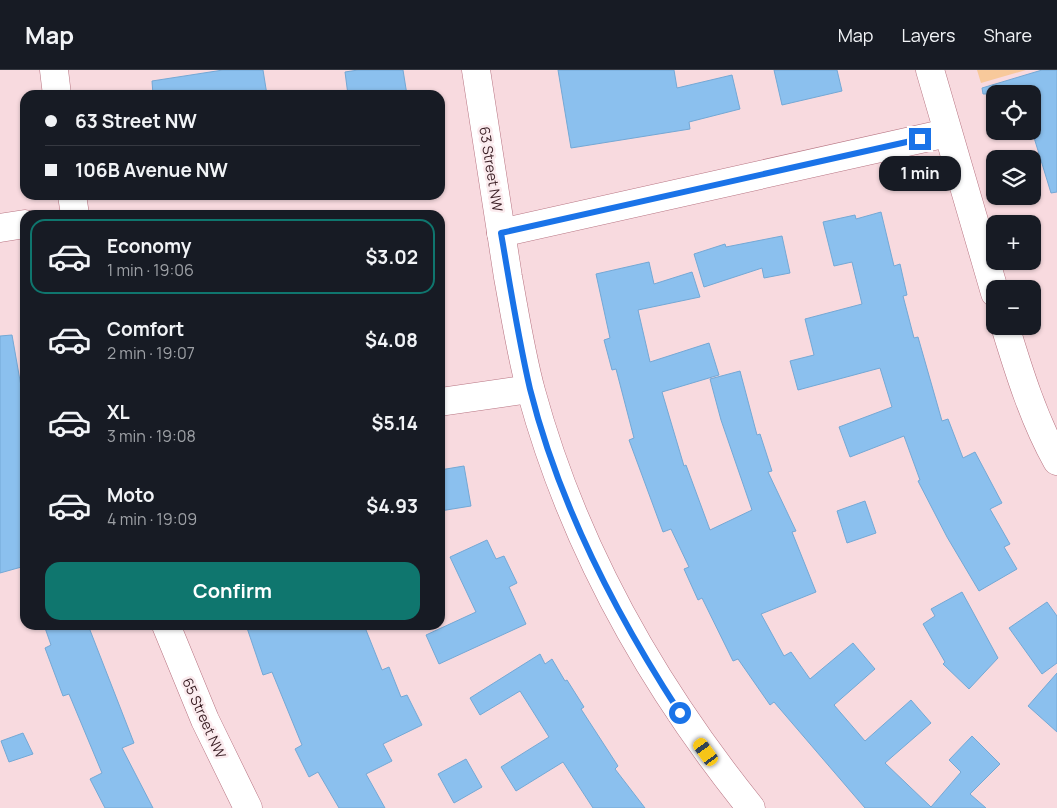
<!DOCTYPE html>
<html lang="en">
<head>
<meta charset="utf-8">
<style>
  :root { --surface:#171b24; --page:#242831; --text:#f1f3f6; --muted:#9ea1a6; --line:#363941; --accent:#0f766e }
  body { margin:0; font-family:Manrope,sans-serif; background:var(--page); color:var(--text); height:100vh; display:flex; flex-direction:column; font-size:19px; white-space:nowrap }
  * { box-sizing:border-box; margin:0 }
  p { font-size:16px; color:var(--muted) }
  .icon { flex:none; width:28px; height:28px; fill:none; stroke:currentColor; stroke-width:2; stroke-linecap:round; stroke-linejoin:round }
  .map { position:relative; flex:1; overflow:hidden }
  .details { position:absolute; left:20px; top:140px; width:425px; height:420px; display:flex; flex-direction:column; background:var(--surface); border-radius:15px; box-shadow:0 1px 4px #0004 }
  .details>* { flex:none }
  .guide { position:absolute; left:20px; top:20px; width:425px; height:110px; border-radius:15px; box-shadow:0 1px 4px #0004; display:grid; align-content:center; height:110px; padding:0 25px; background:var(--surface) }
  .buttons { position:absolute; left:986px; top:15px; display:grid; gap:10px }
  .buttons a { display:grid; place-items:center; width:55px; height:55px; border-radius:10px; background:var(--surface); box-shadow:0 1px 4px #0004; font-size:25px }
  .end { position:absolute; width:22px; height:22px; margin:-11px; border:6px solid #1a73e8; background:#fff; box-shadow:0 0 0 2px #fff }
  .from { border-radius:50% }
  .bubble { position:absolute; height:35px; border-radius:15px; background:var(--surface); box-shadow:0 1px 4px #0004; font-size:16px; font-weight:700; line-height:35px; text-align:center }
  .car { position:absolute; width:15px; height:30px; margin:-15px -8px; border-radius:6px; box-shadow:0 0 4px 1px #0007; background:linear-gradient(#f5c518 24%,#345 0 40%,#f5c518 0 76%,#345 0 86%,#f5c518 0) }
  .guide b { display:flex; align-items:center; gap:18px; height:48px; font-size:19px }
  .guide b+b { border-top:1px solid var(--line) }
  .guide i { width:12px; height:12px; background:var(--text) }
  ul { padding:9px 0 0; list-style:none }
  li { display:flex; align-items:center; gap:15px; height:75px; margin:0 10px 8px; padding:0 15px; border:2px solid transparent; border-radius:15px }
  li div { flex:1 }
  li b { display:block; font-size:19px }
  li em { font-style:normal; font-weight:700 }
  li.selected { border-color:var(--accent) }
  li>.icon { width:45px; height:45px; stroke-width:1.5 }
  .button { display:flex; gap:10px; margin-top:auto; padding:10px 25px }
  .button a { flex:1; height:58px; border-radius:15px; background:var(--accent); color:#fff; font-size:20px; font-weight:700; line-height:58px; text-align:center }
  header { display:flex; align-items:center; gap:30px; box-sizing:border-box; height:70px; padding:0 25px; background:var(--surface); border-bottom:1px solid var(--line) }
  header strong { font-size:24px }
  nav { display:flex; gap:28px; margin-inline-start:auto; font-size:18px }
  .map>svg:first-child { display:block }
  .green { fill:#f8c99b }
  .building { fill:#8bc0ee; stroke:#74a8d5 }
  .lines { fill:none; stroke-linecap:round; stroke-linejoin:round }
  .minor-casing { stroke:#b77482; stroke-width:29 }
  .minor { stroke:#fff; stroke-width:28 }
  .route { stroke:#1a73e8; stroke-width:6 }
  .labels { text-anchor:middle; stroke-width:5; stroke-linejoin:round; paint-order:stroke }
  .street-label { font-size:14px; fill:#3a1e24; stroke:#fbebee }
</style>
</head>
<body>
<header>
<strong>Map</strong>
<nav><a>Map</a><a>Layers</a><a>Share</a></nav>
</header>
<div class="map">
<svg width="1057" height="738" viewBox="0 0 1057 738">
  <rect width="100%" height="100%" fill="#f8dadf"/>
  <path class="green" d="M 977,0 L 1026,0 L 981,13 Z"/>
  <g class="building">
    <path d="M 223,0 L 263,0 L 267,25 L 153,25 L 152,11 Z"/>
    <path d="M 358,0 L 403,0 L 407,25 L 348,25 L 345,2 Z"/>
    <path d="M 558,0 L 674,0 L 677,18 L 732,5 L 740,39 L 689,52 L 690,59 L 571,78 Z"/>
    <path d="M 774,0 L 837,0 L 842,21 L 782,35 Z"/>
    <path d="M 1042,0 L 1057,0 L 1057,122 L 1051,123 L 1032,61 L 1032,24 L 983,24 L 982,18 Z"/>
    <path d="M 881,142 L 894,196 L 900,194 L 907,225 L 903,226 L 914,268 L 918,267 L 942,351 L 948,349 L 963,388 L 975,382 L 1002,433 L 990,439 L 1010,474 L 1004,477 L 1017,499 L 979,521 L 947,467 L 918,411 L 920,410 L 904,366 L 850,387 L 839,357 L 892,337 L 880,298 L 798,320 L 790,291 L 814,285 L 805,249 L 862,234 L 852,192 L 834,196 L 823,152 L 855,145 L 856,149 Z"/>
    <path d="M 782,166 L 790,203 L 764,208 L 762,198 L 704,217 L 694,184 L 725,174 L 726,177 Z"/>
    <path d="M 649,192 L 654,214 L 692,202 L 700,227 L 638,240 L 650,292 L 709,273 L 719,305 L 662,322 L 684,396 L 686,395 L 710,460 L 752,440 L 721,350 L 710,309 L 740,301 L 757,365 L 760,364 L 772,401 L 768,402 L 796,461 L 792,462 L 816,522 L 761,544 L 784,586 L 791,582 L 810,609 L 853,573 L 875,599 L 834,635 L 865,671 L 911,630 L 931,653 L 885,693 L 931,737 L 961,702 L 949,690 L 972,666 L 1000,694 L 970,724 L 986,738 L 865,738 L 774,632 L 770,635 L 738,589 L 733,591 L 702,528 L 698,530 L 684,499 L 689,497 L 671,459 L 663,462 L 629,370 L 634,368 L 616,299 L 612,300 L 604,270 L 610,268 L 596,204 Z"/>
    <path d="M 12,265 L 25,339 L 25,496 L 0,503 L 0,266 Z"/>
    <path d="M 464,396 L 471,436 L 440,441 L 440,400 Z"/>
    <path d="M 865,431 L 876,463 L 847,473 L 837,441 Z"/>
    <path d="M 487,470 L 496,489 L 504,486 L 517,513 L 509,517 L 526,554 L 439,594 L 426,565 L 476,542 L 450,487 Z"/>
    <path d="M 962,522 L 998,588 L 969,619 L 943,594 L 945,592 L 923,554 L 935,546 L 931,539 Z"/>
    <path d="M 1047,532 L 1057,546 L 1057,593 L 1042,604 L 1009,558 Z"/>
    <path d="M 44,555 L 88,555 L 134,673 L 122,678 L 153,738 L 105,738 L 90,709 L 102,703 L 69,624 L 63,626 L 45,578 L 51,575 Z"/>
    <path d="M 246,555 L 364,555 L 382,600 L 389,597 L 401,627 L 407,625 L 422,655 L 383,674 L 392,691 L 366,704 L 385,738 L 339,738 L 318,702 L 309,707 L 295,679 L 302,675 L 272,602 L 263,605 Z"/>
    <path d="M 540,584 L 545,594 L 552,589 L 565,611 L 567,610 L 584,637 L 581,639 L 618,696 L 615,699 L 645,738 L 593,738 L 563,692 L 516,721 L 501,697 L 549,667 L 520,621 L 480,645 L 470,628 Z"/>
    <path d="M 1057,603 L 1057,662 L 1028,636 Z"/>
    <path d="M 23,663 L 33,684 L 9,692 L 1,671 Z"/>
    <path d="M 466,689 L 482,717 L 454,733 L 438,704 Z"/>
  </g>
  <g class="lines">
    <g class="minor-casing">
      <g id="minor">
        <path d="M 54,0 L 57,25"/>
        <path d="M 476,0 C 487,69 497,138 508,207 C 515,245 521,284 531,321 C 573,475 651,614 751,738"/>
        <path d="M 930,0 L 995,223"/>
        <path d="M 72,125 L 75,145"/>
        <path d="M 0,158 L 25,154"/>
        <path d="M 501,163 L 947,63"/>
        <path d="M 1005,256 C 1019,302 1034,350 1057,391"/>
        <path d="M 440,332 L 530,319"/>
        <path d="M 166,555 L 205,650 L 248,738"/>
      </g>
    </g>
    <use href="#minor" class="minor"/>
  </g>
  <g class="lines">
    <path class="route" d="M 680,643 C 615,543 559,435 530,319 C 518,267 510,215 501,163 L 920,69"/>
  </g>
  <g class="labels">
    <g class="street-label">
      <text transform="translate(491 99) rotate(81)" y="5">63 Street NW</text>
      <text transform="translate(204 648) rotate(66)" y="5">65 Street NW</text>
    </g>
  </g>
</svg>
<div class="buttons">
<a><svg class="icon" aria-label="locate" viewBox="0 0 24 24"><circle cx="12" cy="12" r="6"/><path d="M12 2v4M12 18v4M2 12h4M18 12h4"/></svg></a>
<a><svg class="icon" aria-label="layers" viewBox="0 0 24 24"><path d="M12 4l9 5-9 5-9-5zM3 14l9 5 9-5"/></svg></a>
<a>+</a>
<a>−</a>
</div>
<i class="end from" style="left:680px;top:643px"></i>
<i class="end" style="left:920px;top:69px"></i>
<div class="bubble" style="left:879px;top:86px;width:82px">1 min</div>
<i class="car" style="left:706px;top:682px;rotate:324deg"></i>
<div class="guide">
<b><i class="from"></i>63 Street NW</b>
<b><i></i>106B Avenue NW</b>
</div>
<section class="details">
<ul>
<li class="selected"><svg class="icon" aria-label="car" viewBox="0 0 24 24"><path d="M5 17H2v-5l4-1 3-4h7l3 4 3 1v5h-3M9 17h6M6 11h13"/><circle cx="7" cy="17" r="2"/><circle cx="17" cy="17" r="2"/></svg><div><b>Economy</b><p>1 min · 19:06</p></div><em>$3.02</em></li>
<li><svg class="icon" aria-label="car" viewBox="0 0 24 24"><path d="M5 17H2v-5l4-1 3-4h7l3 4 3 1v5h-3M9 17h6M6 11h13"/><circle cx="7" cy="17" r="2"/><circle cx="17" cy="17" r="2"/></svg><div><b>Comfort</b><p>2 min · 19:07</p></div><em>$4.08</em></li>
<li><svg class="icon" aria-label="car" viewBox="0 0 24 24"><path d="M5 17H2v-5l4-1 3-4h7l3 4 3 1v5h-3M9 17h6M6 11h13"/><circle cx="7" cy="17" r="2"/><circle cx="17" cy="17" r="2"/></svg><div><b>XL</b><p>3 min · 19:08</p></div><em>$5.14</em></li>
<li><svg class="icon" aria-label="car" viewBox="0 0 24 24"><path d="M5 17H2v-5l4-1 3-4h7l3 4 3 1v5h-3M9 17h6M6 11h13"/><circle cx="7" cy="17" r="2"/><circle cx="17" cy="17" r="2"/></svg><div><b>Moto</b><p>4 min · 19:09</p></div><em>$4.93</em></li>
</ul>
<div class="button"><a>Confirm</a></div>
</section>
</div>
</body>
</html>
